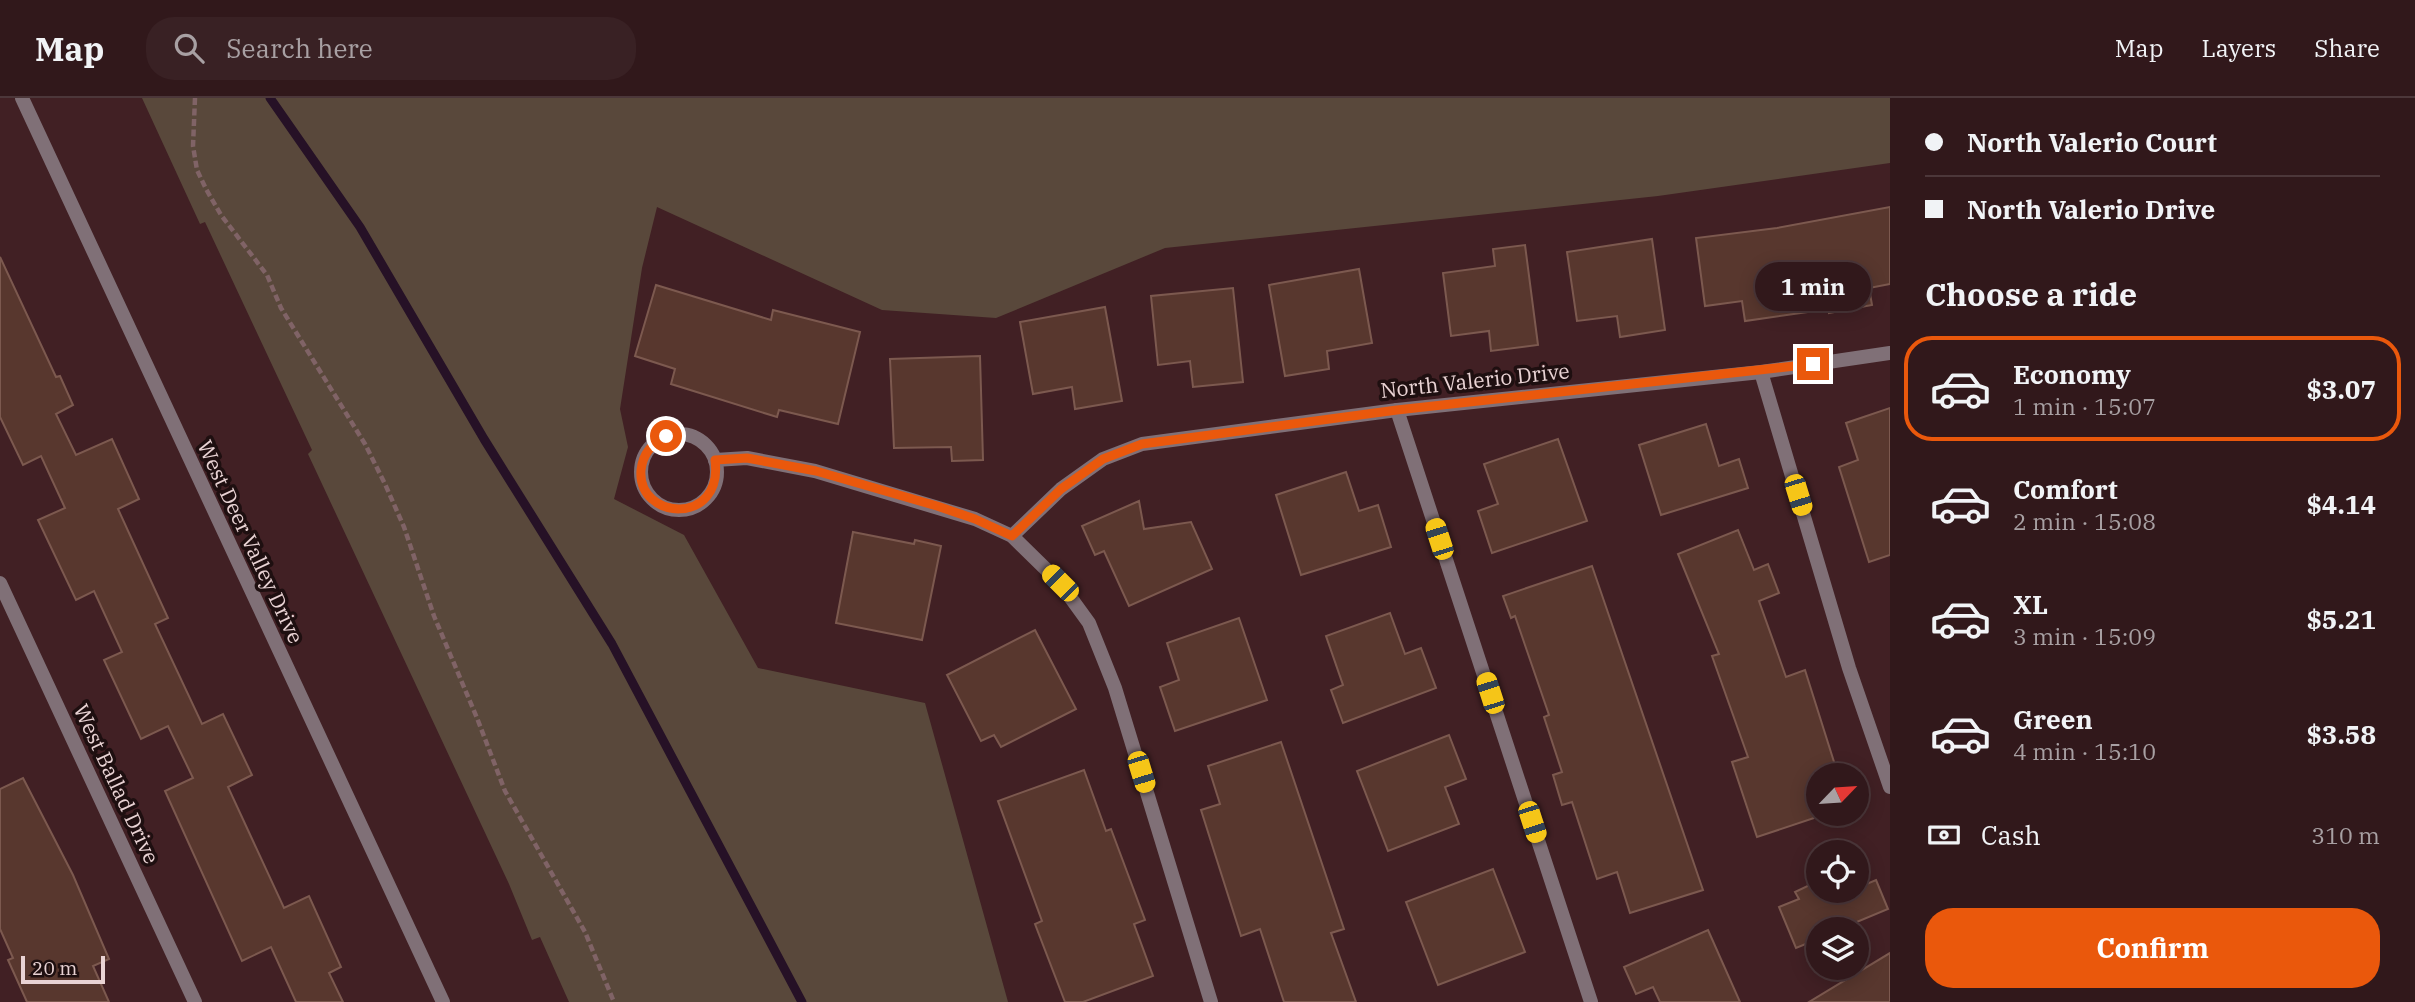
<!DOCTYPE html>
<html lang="en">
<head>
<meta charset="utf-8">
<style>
  :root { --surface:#31181b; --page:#392124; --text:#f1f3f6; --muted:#a8a0a3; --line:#4c373a; --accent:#ea580c }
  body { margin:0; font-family:"IBM Plex Serif",serif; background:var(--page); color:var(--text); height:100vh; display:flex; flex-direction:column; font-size:26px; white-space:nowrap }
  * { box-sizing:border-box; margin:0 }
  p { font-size:23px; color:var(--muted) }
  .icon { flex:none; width:38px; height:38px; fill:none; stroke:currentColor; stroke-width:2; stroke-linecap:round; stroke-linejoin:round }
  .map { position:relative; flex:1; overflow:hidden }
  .drawer { display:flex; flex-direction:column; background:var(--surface); width:525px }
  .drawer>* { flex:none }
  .guide { display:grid; align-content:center; height:154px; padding:0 35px; background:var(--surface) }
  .needle { width:46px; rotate:65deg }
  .buttons { position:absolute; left:1806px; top:665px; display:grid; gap:14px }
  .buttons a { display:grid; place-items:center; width:63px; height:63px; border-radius:50%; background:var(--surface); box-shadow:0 4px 18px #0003,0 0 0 2px var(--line); font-size:35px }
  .scale { position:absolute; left:21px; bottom:18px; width:84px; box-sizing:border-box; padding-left:7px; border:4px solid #e9d3d4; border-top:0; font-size:19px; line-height:24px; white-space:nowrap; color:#e9d3d4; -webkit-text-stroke:5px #1e0f10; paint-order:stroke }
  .end { position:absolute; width:32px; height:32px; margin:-16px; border:9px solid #ea580c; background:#fff; box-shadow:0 0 0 4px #fff }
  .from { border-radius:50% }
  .bubble { position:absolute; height:49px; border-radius:24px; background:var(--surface); box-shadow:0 4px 18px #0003,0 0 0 2px var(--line); font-size:23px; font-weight:700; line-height:49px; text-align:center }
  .car { position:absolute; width:21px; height:42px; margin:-21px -10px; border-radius:9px; box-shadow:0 0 5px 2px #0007; background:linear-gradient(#f5c518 24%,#345 0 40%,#f5c518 0 76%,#345 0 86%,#f5c518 0) }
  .guide b { display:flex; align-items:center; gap:24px; height:66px; font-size:26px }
  .guide b+b { border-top:2px solid var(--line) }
  .guide i { width:18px; height:18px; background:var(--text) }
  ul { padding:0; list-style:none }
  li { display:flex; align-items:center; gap:21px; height:105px; margin:0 14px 10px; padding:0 21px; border:4px solid transparent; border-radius:28px }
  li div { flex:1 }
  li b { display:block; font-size:26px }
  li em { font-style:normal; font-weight:700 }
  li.active { border-color:var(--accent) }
  li>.icon { width:63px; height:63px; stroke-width:1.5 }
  h2 { padding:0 35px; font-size:32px; line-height:84px }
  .pay { display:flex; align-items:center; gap:18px; height:77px; padding:0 35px; font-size:26px }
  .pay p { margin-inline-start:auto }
  .button { display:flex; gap:14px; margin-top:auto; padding:14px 35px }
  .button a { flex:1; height:80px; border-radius:28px; background:var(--accent); color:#fff; font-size:28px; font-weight:700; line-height:80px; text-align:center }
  header { display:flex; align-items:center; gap:42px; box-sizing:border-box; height:98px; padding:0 35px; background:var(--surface); border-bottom:2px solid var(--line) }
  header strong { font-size:33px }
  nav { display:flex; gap:38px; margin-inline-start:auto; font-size:24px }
  .search { width:490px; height:63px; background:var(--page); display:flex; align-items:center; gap:18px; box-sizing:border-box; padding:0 24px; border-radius:28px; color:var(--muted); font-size:26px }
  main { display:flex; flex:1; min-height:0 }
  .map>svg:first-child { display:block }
  .green { fill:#59483b }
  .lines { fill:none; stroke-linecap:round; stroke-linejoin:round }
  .stream { stroke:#261126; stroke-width:9 }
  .building { fill:#58372e; stroke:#7c594f; stroke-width:2 }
  .path { stroke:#806366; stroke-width:4.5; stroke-dasharray:7 3.5; stroke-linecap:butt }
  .minor { stroke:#807077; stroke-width:14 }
  .tertiary { stroke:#807077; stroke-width:14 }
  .route { stroke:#ea580c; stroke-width:9 }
  .labels { text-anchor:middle; stroke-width:7; stroke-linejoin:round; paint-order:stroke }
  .street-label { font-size:21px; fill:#e9d3d4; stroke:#1e0f10 }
</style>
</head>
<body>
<header>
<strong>Map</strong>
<div class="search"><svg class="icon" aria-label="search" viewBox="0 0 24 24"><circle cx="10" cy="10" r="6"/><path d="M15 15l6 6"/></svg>Search here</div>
<nav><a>Map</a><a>Layers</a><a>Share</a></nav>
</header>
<main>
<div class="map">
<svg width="1890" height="904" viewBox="0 0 1890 904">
  <rect width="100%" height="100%" fill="#412024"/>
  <path class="green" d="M 142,0 L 1890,0 L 1890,65 L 1658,98 L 1165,150 L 996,220 L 882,212 L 657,109 L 642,170 L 620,311 L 628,349 L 614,401 L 684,437 L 758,570 L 925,605 L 1008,904 L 569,904 L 540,839 L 532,842 L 509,786 L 308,356 L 312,352 L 205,124 L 200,126 Z"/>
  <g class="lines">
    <path class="stream" d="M 270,0 L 360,129 L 484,341 L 612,546 L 802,904"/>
  </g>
  <g class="building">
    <path d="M 1890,109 L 1890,186 L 1869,190 L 1872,207 L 1829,215 L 1829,211 L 1745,223 L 1742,203 L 1705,208 L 1696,140 L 1777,130 Z"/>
    <path d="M 1652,141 L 1665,232 L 1620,239 L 1617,218 L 1577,223 L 1567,154 Z"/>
    <path d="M 1525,147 L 1538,247 L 1491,253 L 1489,233 L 1451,238 L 1443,175 L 1495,168 L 1493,151 Z"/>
    <path d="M 0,159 L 56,279 L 60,278 L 73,307 L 56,316 L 76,357 L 112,341 L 139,401 L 118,411 L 168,520 L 155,526 L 202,626 L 223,616 L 252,677 L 228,689 L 284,810 L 309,798 L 341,869 L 329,875 L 343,904 L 296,904 L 271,849 L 242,863 L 165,693 L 193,680 L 168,628 L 141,641 L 104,562 L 122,554 L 94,493 L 76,502 L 38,422 L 65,410 L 41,358 L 23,367 L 0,319 Z"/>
    <path d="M 1359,171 L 1372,245 L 1327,253 L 1329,271 L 1285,278 L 1269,187 Z"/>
    <path d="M 656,187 L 771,222 L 773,212 L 860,234 L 838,326 L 779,312 L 777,319 L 671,286 L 675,271 L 635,258 Z"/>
    <path d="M 1233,190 L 1243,284 L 1193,289 L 1190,263 L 1158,267 L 1151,198 Z"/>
    <path d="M 1105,209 L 1122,303 L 1075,311 L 1072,289 L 1033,296 L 1020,224 Z"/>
    <path d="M 980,258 L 983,362 L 952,363 L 951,349 L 894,350 L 890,261 Z"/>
    <path d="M 1890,310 L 1890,457 L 1869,464 L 1839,369 L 1858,362 L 1846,325 Z"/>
    <path d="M 1706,326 L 1719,368 L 1739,361 L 1748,390 L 1661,417 L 1639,347 Z"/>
    <path d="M 1558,341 L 1587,423 L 1492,455 L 1478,413 L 1498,406 L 1484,366 Z"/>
    <path d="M 1346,374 L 1359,413 L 1378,407 L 1391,449 L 1301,477 L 1276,397 Z"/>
    <path d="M 1139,403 L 1144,431 L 1191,424 L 1212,471 L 1129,508 L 1104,453 L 1095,457 L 1082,428 Z"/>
    <path d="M 1738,432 L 1754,472 L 1768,466 L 1779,495 L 1759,503 L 1786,579 L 1805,572 L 1835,667 L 1819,673 L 1821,677 L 1818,677 L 1818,716 L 1826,716 L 1757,739 L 1732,664 L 1748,659 L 1712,558 L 1719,556 L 1678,456 Z"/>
    <path d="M 853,434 L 914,446 L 915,442 L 941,448 L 922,542 L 836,525 Z"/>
    <path d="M 1592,468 L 1703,792 L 1630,815 L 1617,774 L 1597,781 L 1572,704 L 1562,707 L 1553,677 L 1562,674 L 1544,619 L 1549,617 L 1515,518 L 1511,520 L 1503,498 Z"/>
    <path d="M 1390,515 L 1405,556 L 1421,550 L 1436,590 L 1343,625 L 1331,592 L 1343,587 L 1326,538 Z"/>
    <path d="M 1239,520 L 1267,602 L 1175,633 L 1160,589 L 1179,582 L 1167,545 Z"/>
    <path d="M 1035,532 L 1076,611 L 1001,649 L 994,637 L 981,643 L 947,577 Z"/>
    <path d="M 1449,637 L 1466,681 L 1445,689 L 1459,726 L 1388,753 L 1357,673 Z"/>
    <path d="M 1281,644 L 1344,831 L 1331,835 L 1356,904 L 1284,904 L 1260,831 L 1241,838 L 1201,712 L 1220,706 L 1208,668 Z"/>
    <path d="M 1084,672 L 1106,733 L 1111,731 L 1145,822 L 1134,826 L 1153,878 L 1083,904 L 1065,904 L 1035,826 L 1042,823 L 998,703 Z"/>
    <path d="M 23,680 L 73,777 L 109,861 L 93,868 L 109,904 L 27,904 L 8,862 L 13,860 L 0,831 L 0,691 Z"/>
    <path d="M 1493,771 L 1525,854 L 1438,887 L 1406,804 Z"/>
    <path d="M 1876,782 L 1888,811 L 1840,831 L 1818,831 L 1818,841 L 1796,850 L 1779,809 L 1799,801 L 1795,794 L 1818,783 L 1818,793 L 1857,793 L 1857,790 Z"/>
    <path d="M 1708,832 L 1740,904 L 1660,904 L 1653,889 L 1636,896 L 1624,869 Z"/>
    <path d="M 1890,855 L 1890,904 L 1809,904 Z"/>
  </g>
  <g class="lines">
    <path class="path" d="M 195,0 L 193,48 L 197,72 L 206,91 L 221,117 L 267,177 L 281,210 L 365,346 L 385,386 L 404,429 L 434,518 L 477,620 L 505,693 L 585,834 L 614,904"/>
    <g class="minor">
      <path d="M 1761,274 L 1849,570 L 1890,689"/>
      <path d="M 1397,312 L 1591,904"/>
      <circle cx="679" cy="374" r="38"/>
      <path d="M 715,362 L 747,360 L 815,373 L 975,421 L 1012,438 L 1060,485 L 1089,525 L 1115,590 L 1211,904"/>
      <path d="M 1012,438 L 1061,391 L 1103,361 L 1142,346 L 1397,312 L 1761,274 L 1890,255"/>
      <path d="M 0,485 L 195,904"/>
    </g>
    <path class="tertiary" d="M 22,0 L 443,904"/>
  </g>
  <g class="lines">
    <path class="route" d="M 666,338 C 652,346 643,355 641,372 C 637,423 724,428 715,362 L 747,360 L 816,373 L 937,408 L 975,421 L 1012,438 L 1061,391 L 1103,361 L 1142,346 L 1397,312 L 1813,266"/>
  </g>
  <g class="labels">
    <g class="street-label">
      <text transform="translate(1475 283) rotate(-6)" y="7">North Valerio Drive</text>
      <text transform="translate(250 444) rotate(65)" y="7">West Deer Valley Drive</text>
      <text transform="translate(116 686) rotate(65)" y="7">West Ballad Drive</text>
    </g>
  </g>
</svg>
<div class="buttons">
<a><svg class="needle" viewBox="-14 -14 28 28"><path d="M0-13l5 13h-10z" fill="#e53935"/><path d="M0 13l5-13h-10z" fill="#a8a0a3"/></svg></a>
<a><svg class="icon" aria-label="locate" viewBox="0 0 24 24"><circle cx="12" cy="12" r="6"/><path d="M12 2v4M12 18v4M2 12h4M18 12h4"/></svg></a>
<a><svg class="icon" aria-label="layers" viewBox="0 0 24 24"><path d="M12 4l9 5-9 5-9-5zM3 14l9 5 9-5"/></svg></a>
</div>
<div class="scale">20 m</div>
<i class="end from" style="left:666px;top:338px"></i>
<i class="end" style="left:1813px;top:266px"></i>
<div class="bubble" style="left:1755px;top:164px;width:116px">1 min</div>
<i class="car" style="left:1798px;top:397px;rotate:163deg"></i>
<i class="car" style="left:1439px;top:441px;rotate:342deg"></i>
<i class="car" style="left:1060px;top:485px;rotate:315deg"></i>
<i class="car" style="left:1490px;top:595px;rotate:342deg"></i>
<i class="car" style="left:1141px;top:674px;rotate:163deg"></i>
<i class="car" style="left:1532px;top:724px;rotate:162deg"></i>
</div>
<section class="drawer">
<div class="guide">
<b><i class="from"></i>North Valerio Court</b>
<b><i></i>North Valerio Drive</b>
</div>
<h2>Choose a ride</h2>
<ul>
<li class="active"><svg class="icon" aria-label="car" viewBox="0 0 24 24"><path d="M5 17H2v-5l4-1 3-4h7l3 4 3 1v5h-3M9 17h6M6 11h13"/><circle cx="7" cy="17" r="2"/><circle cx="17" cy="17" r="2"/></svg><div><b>Economy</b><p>1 min · 15:07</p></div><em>$3.07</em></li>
<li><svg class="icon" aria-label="car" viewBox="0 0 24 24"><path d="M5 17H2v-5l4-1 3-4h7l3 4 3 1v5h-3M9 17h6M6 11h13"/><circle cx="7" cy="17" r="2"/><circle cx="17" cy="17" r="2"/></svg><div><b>Comfort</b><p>2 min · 15:08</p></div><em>$4.14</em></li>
<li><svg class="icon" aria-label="car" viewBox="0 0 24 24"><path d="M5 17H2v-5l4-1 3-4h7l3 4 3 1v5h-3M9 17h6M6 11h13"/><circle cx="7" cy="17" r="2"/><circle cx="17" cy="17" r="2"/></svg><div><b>XL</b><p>3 min · 15:09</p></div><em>$5.21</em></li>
<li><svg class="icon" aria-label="car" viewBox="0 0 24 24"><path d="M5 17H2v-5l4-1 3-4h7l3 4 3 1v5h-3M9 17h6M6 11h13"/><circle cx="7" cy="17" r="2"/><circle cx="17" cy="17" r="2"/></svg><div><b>Green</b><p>4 min · 15:10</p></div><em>$3.58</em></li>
</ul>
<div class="pay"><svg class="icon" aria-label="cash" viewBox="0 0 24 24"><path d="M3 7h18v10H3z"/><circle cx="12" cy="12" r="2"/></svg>Cash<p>310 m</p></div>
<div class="button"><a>Confirm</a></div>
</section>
</main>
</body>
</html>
